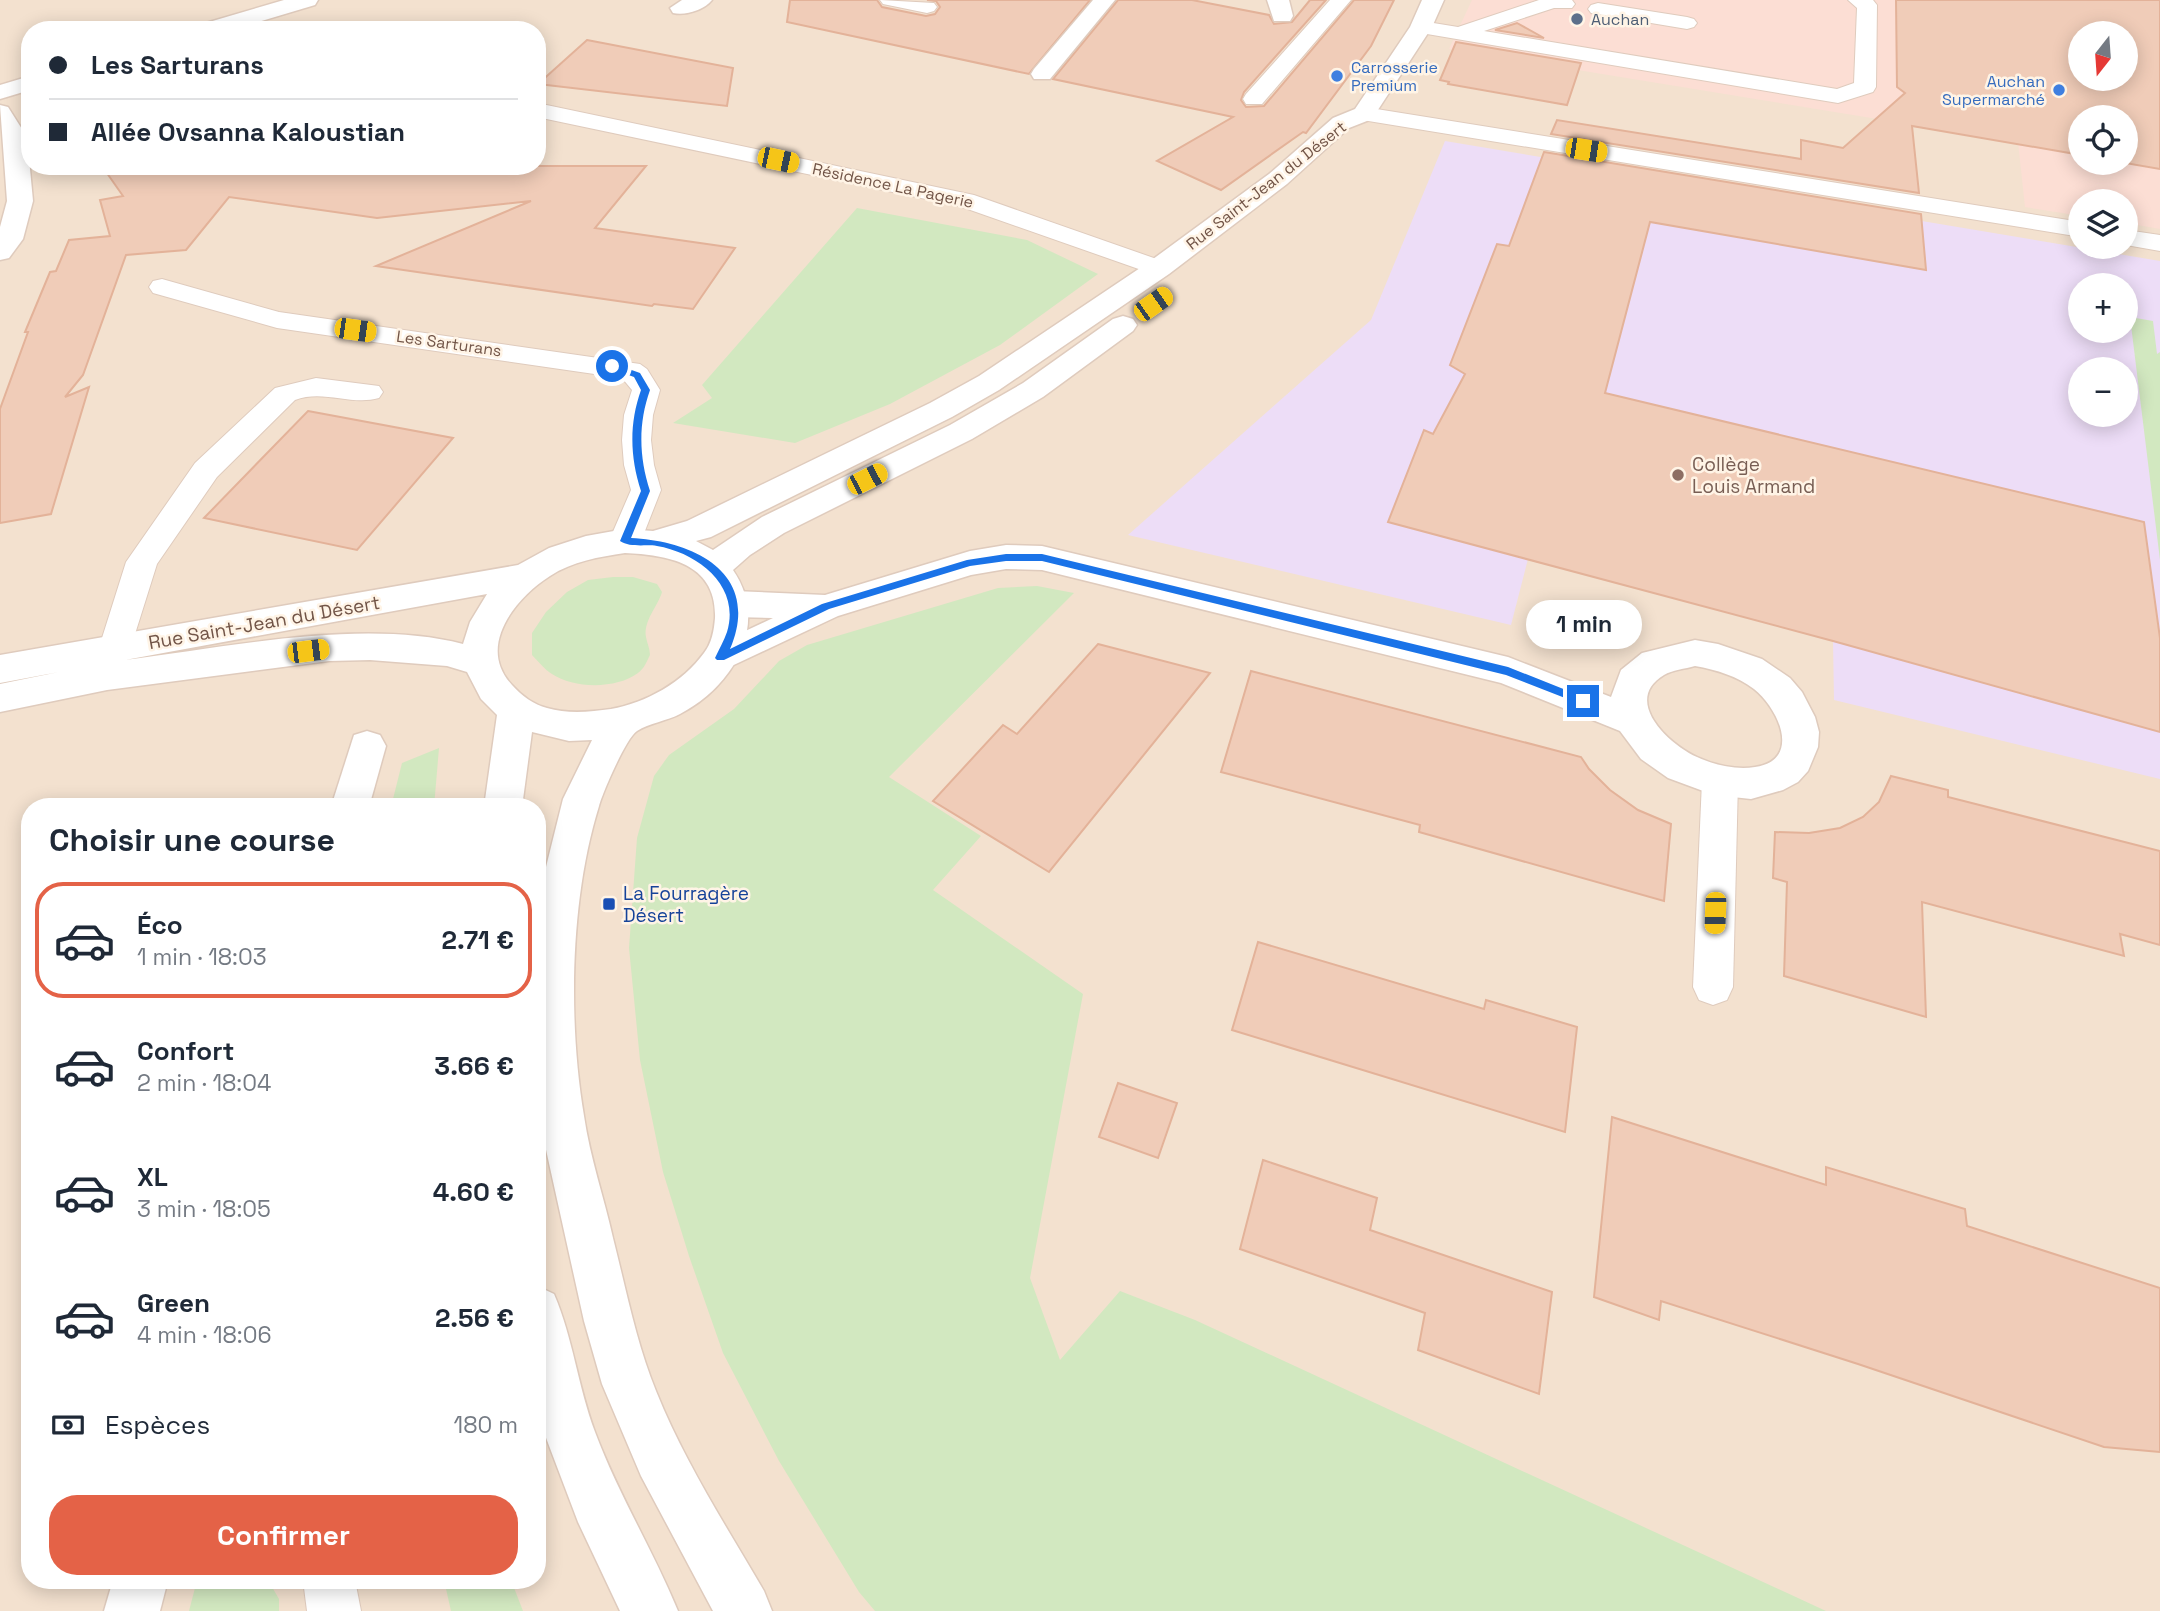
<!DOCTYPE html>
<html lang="fr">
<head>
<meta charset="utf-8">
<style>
  :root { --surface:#fff; --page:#f2f2f3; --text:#1f2937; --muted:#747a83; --line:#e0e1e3; --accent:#e46247 }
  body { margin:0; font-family:"Space Grotesk",sans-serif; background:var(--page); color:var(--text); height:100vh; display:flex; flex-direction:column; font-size:26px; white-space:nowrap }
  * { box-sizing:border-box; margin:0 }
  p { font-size:23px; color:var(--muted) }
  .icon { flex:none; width:38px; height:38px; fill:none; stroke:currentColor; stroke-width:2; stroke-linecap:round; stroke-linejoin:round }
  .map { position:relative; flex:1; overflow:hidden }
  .details { position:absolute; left:21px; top:798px; width:525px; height:791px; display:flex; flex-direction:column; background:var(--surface); border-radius:28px; box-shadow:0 4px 18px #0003 }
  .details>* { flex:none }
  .top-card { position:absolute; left:21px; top:21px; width:525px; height:154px; border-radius:28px; box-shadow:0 4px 18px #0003; display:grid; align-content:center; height:154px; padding:0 28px; background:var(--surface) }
  .needle { width:46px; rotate:197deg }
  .fabs { position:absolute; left:2068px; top:21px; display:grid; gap:14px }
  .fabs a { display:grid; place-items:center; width:70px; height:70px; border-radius:50%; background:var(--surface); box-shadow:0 4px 18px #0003; font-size:35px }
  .end { position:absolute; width:32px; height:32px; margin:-16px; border:9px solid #1a73e8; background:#fff; box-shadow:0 0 0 4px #fff }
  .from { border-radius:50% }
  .bubble { position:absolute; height:49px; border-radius:24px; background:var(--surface); box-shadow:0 4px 18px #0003; font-size:23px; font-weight:700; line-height:49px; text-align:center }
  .car { position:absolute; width:21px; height:42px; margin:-21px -10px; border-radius:9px; box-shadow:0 0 5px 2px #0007; background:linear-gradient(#f5c518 24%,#345 0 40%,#f5c518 0 76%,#345 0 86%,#f5c518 0) }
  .top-card b { display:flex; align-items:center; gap:24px; height:66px; font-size:26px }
  .top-card b+b { border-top:2px solid var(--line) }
  .top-card i { width:18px; height:18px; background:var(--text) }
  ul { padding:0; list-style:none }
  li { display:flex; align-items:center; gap:21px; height:116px; margin:0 14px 10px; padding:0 14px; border:4px solid transparent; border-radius:28px }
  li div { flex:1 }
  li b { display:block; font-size:26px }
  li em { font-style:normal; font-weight:700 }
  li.active { border-color:var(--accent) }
  li>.icon { width:63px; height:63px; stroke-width:1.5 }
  h2 { padding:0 28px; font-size:32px; line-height:84px }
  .pay { display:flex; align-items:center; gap:18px; height:77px; padding:0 28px; font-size:26px }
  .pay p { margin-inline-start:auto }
  .cta { display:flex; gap:14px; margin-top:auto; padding:14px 28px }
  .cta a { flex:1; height:80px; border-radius:28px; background:var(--accent); color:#fff; font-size:28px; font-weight:700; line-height:80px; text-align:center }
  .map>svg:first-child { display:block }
  .residential { fill:#f3e1cf; fill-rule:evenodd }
  .commercial { fill:#fcded4; fill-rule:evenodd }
  .education { fill:#edddf7; fill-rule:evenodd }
  .green { fill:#d2e8c0 }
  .building { fill:#f0ccb8; stroke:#e3b299; stroke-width:2; fill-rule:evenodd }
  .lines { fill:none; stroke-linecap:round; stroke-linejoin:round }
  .service-casing { stroke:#dfcbbd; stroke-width:2 }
  .minor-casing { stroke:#dfcbbd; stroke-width:3 }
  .tertiary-casing { stroke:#dfcbbd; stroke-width:3 }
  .service { fill:#fff; fill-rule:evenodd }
  .minor { fill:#fff; fill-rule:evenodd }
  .tertiary { fill:#fff; fill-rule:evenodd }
  .route { fill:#1a73e8 }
  .service-dot { fill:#5c6f8a; stroke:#fff4e6; stroke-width:2.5 }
  .shop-dot { fill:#3f7fe0; stroke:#fff4e6; stroke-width:2.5 }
  .education-dot { fill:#8d6e63; stroke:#fff4e6; stroke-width:2.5 }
  .transit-dot { fill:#1a4fb4; stroke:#fff4e6; stroke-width:2.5 }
  .labels { text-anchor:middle; stroke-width:5; stroke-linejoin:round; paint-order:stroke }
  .far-service-label { font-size:16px; fill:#4e5e75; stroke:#fff4e6; text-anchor:start }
  .far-shop-label { font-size:16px; fill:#366cbe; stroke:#fff4e6; text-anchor:start }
  .far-street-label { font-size:16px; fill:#725548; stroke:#fff4e6 }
  .education-label { font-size:19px; fill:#785e54; stroke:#fff4e6; text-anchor:start }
  .street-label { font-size:19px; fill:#725548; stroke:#fff4e6 }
  .transit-label { font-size:19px; fill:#164399; stroke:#fff4e6; text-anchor:start }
</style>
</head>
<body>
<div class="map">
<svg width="2160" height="1611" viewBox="0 0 2160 1611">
  <rect width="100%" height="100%" fill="#fcf0e0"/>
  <path class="residential" d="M 0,0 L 2160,0 L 2160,1611 L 0,1611 ZM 30,30 L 537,30 L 537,166 L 30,166 ZM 2081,33 L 2126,33 L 2126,79 L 2081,79 ZM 2081,117 L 2126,117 L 2126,163 L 2081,163 ZM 2081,201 L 2126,201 L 2126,247 L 2081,247 ZM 2081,285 L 2126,285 L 2126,331 L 2081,331 ZM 2081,369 L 2126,369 L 2126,415 L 2081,415 ZM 30,807 L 537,807 L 537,1580 L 30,1580 Z"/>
  <path class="commercial" d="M 1472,0 L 1961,0 L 2160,30 L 2160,229 L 2126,223 L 2126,201 L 2081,201 L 2081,216 L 2025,207 L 2018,142 L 1449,49 ZM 2081,33 L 2126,33 L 2126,79 L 2081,79 ZM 2081,117 L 2126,117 L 2126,163 L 2081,163 Z"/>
  <path class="education" d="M 1445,141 L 2160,261 L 2160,779 L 1834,700 L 1833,641 L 1528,559 L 1511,625 L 1128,535 L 1371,320 ZM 2081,285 L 2126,285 L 2126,331 L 2081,331 ZM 2081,369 L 2126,369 L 2126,415 L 2081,415 Z"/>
  <g class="green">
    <path d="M 857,208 L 1027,240 L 1098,274 L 1000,345 L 890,404 L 795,443 L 673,423 L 712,398 L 702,385 Z"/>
    <path d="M 2130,317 L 2153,321 L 2157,354 L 2160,352 L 2160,560 Z"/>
    <path d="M 613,577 L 633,577 L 657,584 L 662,592 C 658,606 643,621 646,637 C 647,643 650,649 650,655 C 647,661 644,669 638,673 C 617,689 574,689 552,674 C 545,670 538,661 532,655 L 532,633 L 546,612 L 567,592 L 588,580 Z"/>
    <path d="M 1037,586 L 1074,593 L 889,777 L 981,836 L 933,890 L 1083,994 L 1030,1278 L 1060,1360 L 1120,1291 L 1195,1320 L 1826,1611 L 875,1611 L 859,1592 L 779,1461 L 723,1353 L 689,1256 L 663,1172 L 640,1060 L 629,948 L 637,838 L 654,776 L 669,755 L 734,709 L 779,661 L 807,645 L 998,588 Z"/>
    <path d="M 439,748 L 434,807 L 391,807 L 402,763 Z"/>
    <path d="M 203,1580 L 268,1580 L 279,1599 L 279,1611 L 189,1611 L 196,1584 Z"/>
    <path d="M 444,1580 L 511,1580 L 523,1611 L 451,1611 Z"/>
  </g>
  <g class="building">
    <path d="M 790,0 L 877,0 L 882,7 L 926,16 L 935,14 L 940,7 L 936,1 L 927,0 L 1090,0 L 1029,74 L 787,22 Z"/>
    <path d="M 1118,0 L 1192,0 L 1269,15 L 1274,24 L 1292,22 L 1310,0 L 1326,0 L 1244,92 L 1241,100 L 1246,107 L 1264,106 L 1354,0 L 1394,0 L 1371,46 L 1306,133 L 1303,132 L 1221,190 L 1157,161 L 1233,117 L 1053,79 Z"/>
    <path d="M 1896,0 L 2160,0 L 2160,169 L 2125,163 L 2126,117 L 2081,117 L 2081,155 L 1912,126 L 1919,193 L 1551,134 L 1557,120 L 1801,159 L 1801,140 L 1843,148 L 1905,93 L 1897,87 ZM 2081,33 L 2126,33 L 2126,79 L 2081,79 Z"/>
    <path d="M 1517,23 L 1544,38 L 1495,30 Z"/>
    <path d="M 587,40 L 733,68 L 727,106 L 538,84 Z"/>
    <path d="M 1456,42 L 1581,63 L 1567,105 L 1448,84 L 1449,82 L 1440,80 Z"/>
    <path d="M 1544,152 L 1921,214 L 1926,270 L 1650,222 L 1605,393 L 2144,522 L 2160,638 L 2160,732 L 1833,641 L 1388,522 L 1424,430 L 1433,434 L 1465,374 L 1450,365 L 1497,244 L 1509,246 Z"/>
    <path d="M 102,166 L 646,166 L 595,228 L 735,248 L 693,309 L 654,304 L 652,306 L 376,266 L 531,201 L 377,218 L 229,197 L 186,250 L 126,255 L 83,375 L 65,397 L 89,387 L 51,514 L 0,523 L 0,409 L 28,332 L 25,332 L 50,272 L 56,271 L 69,240 L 110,236 L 100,200 L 123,196 Z"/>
    <path d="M 308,411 L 453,438 L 357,550 L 204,518 Z"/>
    <path d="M 1098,644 L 1210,673 L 1049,872 L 933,801 L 1003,725 L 1017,734 Z"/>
    <path d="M 1251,671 L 1581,757 L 1589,769 L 1610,790 L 1638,810 L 1671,824 L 1664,901 L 1419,832 L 1420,825 L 1221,772 Z"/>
    <path d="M 1891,776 L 1948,790 L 1948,797 L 2160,851 L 2160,945 L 2120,934 L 2124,956 L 1922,902 L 1926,1017 L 1784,976 L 1787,882 L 1773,878 L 1775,832 L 1809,833 L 1840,828 L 1863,817 L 1879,802 Z"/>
    <path d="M 1258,942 L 1484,1009 L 1486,1000 L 1577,1027 L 1565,1132 L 1232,1030 Z"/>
    <path d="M 1118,1083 L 1177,1103 L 1158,1158 L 1099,1137 Z"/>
    <path d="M 1612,1117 L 1826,1185 L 1826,1167 L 1965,1209 L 1967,1226 L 2160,1288 L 2160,1452 L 2104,1447 L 1858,1364 L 1661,1301 L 1659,1320 L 1594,1297 Z"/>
    <path d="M 1263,1160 L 1377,1198 L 1370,1230 L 1552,1292 L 1539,1394 L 1418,1350 L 1425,1313 L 1240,1249 Z"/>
  </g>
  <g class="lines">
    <g class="service-casing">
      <g id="service">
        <path d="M 880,0 L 934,3 L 937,7 L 934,11 L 927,13 L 883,4 Z"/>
        <path d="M 1330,0 L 1351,0 L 1262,104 L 1246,104 L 1243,99 L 1246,94 Z"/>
        <path d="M 1539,0 L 1572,0 L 1575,4 L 1572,8 L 1554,8 L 1484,31 L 1837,89 L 1854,83 L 1857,8 L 1848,0 L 1873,0 L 1877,5 L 1876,87 L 1873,92 L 1838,103 L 1421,33 L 1414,31 L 1411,27 L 1414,23 L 1421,21 L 1458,27 Z"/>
        <path d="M 1598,3 L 1687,17 L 1694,19 L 1697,23 L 1694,27 L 1687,29 L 1591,13 L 1588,9 L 1591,5 Z"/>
        <path d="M 537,103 L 974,195 L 1168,263 L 1172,268 L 1168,273 L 1159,276 L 1150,273 L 959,206 L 537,117 Z"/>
        <path d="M 1364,107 L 2081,222 L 2081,237 L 1356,119 L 1353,114 L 1356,109 Z"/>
        <path d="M 2126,230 L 2160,235 L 2160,251 L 2126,245 Z"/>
        <path d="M 162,279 L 279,312 L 640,364 L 647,369 L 660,390 L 653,415 L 651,440 L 654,465 L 661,490 L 641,541 L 636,549 L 625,552 L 614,549 L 609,541 L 631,490 L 624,465 L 622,440 L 624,415 L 632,390 L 622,378 L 277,328 L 153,293 L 149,287 L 153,281 Z"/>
        <path d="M 316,378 L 379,386 L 383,392 L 379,398 C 351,406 323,389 295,400 L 217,477 L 157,564 L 119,685 L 107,689 L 95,685 L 90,676 L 126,562 L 195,463 L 275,388 Z"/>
        <path d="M 1720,766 L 1733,771 L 1738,781 L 1733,987 L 1727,1000 L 1713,1005 L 1699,1000 L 1693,987 L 1702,781 L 1707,771 Z"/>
        <path d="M 303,1580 L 355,1580 L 361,1611 L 307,1611 Z"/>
      </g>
    </g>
    <g class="minor-casing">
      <g id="minor">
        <path d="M 284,0 L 318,0 L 315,5 L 231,30 L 196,30 L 199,25 Z"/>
        <path d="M 682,0 L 712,0 C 704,10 685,16 673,13 L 670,8 Z"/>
        <path d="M 1093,0 L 1115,0 L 1050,79 L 1034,79 L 1031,74 L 1034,69 Z"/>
        <path d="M 1267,0 L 1289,0 L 1293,16 L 1290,21 L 1274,21 Z"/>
        <path d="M 30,76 L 30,90 L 0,99 L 0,85 Z"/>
        <path d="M 0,105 L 8,107 L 27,137 L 33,201 L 23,239 L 9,258 L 0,260 L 0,227 L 7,201 Z"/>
        <path d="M 1006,545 L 1042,546 L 1508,657 L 1611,697 L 1621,670 L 1642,653 L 1695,640 L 1718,644 L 1762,659 L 1790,678 L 1802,692 L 1815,717 L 1819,732 L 1818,747 L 1808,771 L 1798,782 L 1783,790 L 1751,799 L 1714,795 L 1668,778 L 1641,759 L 1620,731 L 1501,683 L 1042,570 L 1006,569 L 971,575 L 838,616 L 721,671 L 709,668 L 703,658 L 709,648 L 773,618 L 734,617 L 722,613 L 717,604 L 722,595 L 734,591 L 825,595 L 970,551 ZM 1695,666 C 1717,670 1737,676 1754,689 C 1779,709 1802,760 1755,767 C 1736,770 1714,765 1697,757 C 1668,744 1622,700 1664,675 C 1672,670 1685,669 1695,666 Z"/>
        <path d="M 367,731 L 380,735 L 386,746 L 369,807 L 331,807 L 354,735 Z"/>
        <path d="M 113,1580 L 168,1580 L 160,1611 L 104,1611 Z"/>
      </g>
    </g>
    <g class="tertiary-casing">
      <g id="tertiary">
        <path d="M 1422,0 L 1444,0 L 1432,27 L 1372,119 L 1349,128 L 1287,184 L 1169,274 L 999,390 L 952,417 L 711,537 L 696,541 L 713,550 L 762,517 L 950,425 L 1023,383 L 1113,319 L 1123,316 L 1133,319 L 1137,325 L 1133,331 L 1043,397 L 972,439 L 784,533 L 750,555 L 733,570 C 771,625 732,687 680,714 C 667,721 649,723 637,731 C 626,738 603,792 599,806 C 570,899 568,1021 584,1116 C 590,1158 604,1197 613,1238 C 626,1289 636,1342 656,1391 C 684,1461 726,1526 764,1591 L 772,1611 L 713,1611 L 641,1476 L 602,1384 L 584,1321 L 539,1118 L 537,929 L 543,879 L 563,799 L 592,740 L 569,741 L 532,732 L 522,807 L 484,807 L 497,715 L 481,699 L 467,672 L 447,666 L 370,660 L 329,661 L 107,690 L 0,712 L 0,684 L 59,672 L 0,683 L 0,655 L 518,565 L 549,548 L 586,536 L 625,529 L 653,531 L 687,521 L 930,403 L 979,376 L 1149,262 L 1269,174 L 1333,118 L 1355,109 L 1410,27 ZM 625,553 C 668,555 717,563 715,618 C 714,630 712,643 704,653 C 683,682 646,703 611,709 C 590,712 567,714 547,708 C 534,705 521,695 512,685 C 476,647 515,598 550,576 C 573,561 599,557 625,553 ZM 487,594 L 470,622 L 463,644 C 364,618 227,647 125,660 Z"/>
        <path d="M 537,1286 L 554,1294 C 573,1338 578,1387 595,1432 C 618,1494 653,1550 678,1611 L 620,1611 L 578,1522 L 537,1414 Z"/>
      </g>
    </g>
    <use href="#service" class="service"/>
    <use href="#minor" class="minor"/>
    <use href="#tertiary" class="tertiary"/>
  </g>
  <path class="route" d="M 612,363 L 640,373 L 650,390 C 638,424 639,457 650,491 L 631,538 C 695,541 762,574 730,649 L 822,604 L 967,560 L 1006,554 L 1042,554 L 1508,667 L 1586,698 L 1588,701 L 1583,705 L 1506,675 L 1042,561 L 1006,561 L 970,566 L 829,609 L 724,660 L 717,660 L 715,658 C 719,649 724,641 727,632 C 741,586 698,553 657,546 C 646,544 630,548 620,541 L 641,491 C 630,457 629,424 641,390 L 634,377 L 609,368 Z"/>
  <circle class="service-dot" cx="1577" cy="19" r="7"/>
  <g class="shop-dot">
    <circle cx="1337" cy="76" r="7"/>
    <circle cx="2059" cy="90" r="7"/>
  </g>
  <circle class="education-dot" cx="1678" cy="475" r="7"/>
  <rect class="transit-dot" x="602" y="897" width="14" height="14" rx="3.5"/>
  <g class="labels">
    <g class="far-service-label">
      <text x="1591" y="25">Auchan</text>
    </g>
    <g class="far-shop-label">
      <text x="1351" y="73">Carrosserie<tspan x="1351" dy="18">Premium</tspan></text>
      <text x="2045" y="87" text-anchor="end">Auchan<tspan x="2045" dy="18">Supermarché</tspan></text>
    </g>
    <g class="far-street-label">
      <text transform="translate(893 185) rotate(12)" y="6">Résidence La Pagerie</text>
      <text transform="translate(1266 185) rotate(-38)" y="6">Rue Saint-Jean du Désert</text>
      <text transform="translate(449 343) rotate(8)" y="6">Les Sarturans</text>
    </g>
    <g class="education-label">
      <text x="1692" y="471">Collège<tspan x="1692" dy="22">Louis Armand</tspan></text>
    </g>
    <g class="street-label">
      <text transform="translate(264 622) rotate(-10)" y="7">Rue Saint-Jean du Désert</text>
    </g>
    <g class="transit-label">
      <text x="623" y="900">La Fourragère<tspan x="623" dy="22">Désert</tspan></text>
    </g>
  </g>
</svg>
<div class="fabs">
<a><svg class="needle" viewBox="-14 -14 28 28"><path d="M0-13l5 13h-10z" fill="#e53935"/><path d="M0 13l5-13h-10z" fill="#747a83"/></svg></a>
<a><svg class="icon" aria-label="locate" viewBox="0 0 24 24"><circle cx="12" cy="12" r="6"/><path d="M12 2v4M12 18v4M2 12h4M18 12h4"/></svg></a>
<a><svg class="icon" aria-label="layers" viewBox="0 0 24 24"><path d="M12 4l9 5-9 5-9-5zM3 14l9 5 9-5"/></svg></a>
<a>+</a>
<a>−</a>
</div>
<i class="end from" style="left:612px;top:366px"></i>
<i class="end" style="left:1583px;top:701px"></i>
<div class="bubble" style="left:1526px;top:600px;width:116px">1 min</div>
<i class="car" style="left:1586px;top:150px;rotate:99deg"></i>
<i class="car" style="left:778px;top:160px;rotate:102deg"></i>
<i class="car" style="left:1153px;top:304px;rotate:55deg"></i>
<i class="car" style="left:355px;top:330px;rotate:98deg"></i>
<i class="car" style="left:867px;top:479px;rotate:63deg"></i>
<i class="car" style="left:308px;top:651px;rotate:83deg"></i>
<i class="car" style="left:1715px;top:913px;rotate:182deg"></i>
<div class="top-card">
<b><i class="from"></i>Les Sarturans</b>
<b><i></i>Allée Ovsanna Kaloustian</b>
</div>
<section class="details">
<h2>Choisir une course</h2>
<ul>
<li class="active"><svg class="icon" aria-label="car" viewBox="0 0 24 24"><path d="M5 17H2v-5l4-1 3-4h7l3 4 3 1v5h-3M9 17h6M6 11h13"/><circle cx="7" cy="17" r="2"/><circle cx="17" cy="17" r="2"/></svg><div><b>Éco</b><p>1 min · 18:03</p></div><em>2.71 €</em></li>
<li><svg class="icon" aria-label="car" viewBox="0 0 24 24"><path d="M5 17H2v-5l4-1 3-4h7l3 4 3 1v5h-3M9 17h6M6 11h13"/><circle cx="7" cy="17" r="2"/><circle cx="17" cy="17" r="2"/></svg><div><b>Confort</b><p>2 min · 18:04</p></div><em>3.66 €</em></li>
<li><svg class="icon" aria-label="car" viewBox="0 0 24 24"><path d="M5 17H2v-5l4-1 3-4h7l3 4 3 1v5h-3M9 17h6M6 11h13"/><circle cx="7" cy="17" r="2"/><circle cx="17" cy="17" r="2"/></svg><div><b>XL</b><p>3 min · 18:05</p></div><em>4.60 €</em></li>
<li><svg class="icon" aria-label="car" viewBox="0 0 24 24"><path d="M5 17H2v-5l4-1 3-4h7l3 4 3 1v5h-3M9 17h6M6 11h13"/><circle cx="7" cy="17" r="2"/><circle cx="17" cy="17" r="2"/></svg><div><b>Green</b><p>4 min · 18:06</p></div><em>2.56 €</em></li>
</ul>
<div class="pay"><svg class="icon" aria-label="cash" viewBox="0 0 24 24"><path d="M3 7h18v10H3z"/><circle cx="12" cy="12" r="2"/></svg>Espèces<p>180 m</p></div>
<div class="cta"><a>Confirmer</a></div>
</section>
</div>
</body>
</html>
